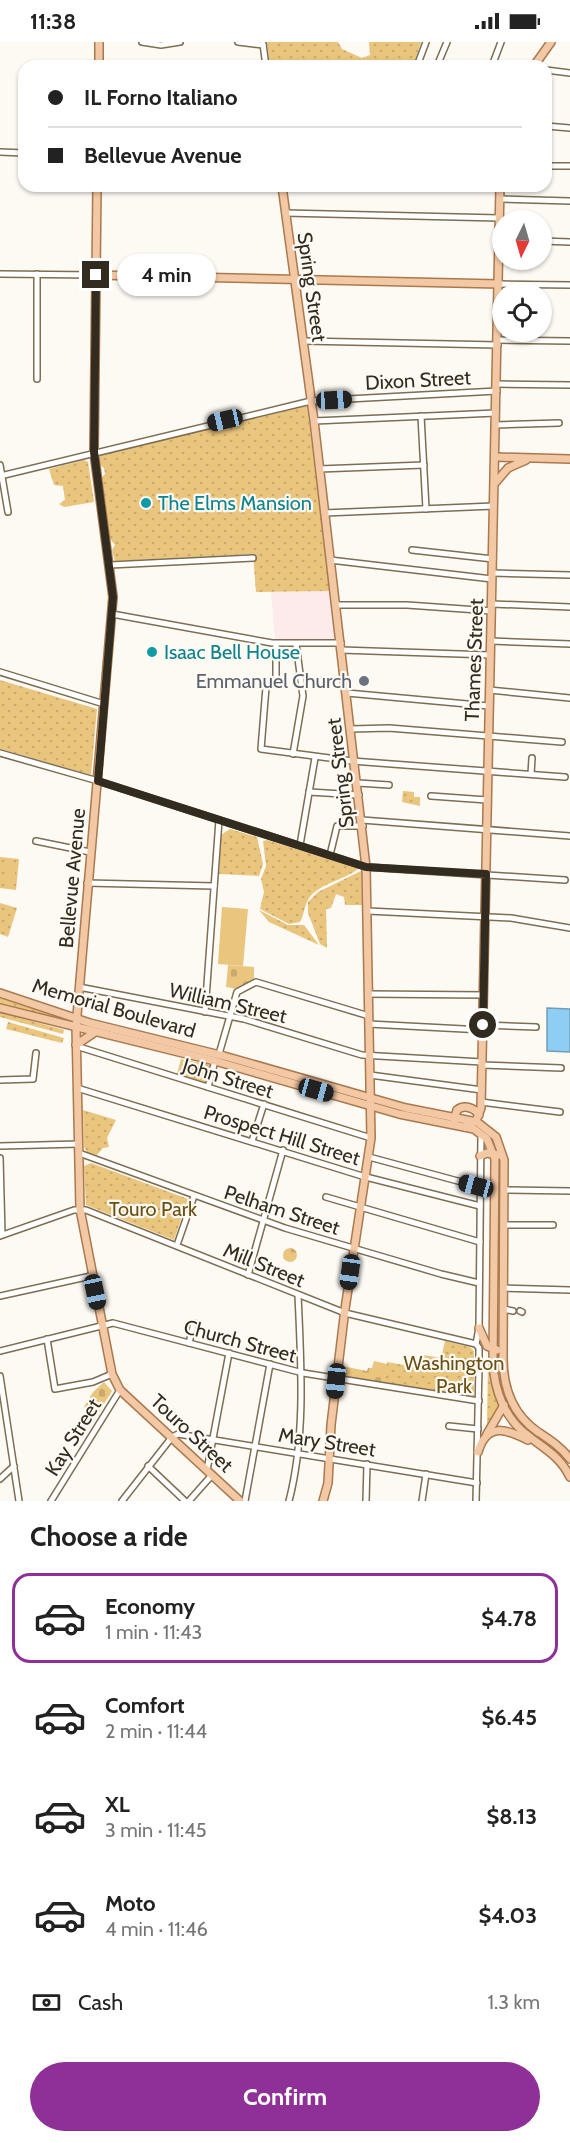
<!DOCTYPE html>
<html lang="en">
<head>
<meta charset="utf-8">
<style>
  :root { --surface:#fff; --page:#f2f2f2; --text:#222; --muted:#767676; --line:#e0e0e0; --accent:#8f2f98 }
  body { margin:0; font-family:Cabin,sans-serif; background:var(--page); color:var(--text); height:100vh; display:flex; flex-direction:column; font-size:22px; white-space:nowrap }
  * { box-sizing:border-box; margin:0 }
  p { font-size:20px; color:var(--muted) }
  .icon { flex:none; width:33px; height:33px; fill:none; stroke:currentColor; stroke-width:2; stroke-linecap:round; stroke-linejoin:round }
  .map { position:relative; height:1459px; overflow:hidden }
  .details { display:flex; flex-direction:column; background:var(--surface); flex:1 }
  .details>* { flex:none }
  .top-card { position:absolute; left:18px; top:18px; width:534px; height:132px; border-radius:18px; box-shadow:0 2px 4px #0004; display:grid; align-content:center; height:132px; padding:0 30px; background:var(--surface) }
  .needle { width:39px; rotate:185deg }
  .tools { position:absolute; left:492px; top:168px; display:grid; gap:12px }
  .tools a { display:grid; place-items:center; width:60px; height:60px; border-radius:50%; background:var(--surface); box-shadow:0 2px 4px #0004; font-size:30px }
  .end { position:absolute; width:27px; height:27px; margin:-14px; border:8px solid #322c20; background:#fff; box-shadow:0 0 0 3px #fff }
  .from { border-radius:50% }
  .bubble { position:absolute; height:42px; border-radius:21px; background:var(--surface); box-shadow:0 2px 4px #0004; font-size:20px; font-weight:700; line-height:42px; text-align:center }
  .car { position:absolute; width:18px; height:36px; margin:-18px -9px; border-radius:8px; box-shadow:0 0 4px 2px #0007; background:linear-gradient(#222 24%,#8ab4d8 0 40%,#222 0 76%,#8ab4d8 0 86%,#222 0) }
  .top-card b { display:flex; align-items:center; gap:21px; height:57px; font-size:22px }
  .top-card b+b { border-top:2px solid var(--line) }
  .top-card i { width:15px; height:15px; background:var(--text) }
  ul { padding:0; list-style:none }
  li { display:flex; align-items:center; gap:18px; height:90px; margin:0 12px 9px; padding:0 18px; border:3px solid transparent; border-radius:18px }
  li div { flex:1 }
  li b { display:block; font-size:22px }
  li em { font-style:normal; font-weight:700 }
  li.current { border-color:var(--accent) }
  li>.icon { width:54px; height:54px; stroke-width:1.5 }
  h2 { padding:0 30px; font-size:27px; line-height:72px }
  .pay { display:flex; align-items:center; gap:15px; height:66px; padding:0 30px; font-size:22px }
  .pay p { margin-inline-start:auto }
  .action { display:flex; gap:12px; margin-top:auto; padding:12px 30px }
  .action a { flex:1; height:69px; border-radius:36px; background:var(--accent); color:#fff; font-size:24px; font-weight:700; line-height:69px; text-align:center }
  .status { display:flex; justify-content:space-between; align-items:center; height:42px; padding:0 30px; background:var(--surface); direction:ltr }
  .status svg { height:16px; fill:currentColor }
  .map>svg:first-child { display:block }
  .education { fill:#fcebea }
  .green { fill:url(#green-dots) }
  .cemetery { fill:url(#cemetery-stones) }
  .pitch { fill:#eac57e }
  .water { fill:#8ecef5; stroke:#729db5; stroke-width:1.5 }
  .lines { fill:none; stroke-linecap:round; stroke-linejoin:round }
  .minor-casing { stroke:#7d6d52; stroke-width:8 }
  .major-casing { stroke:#aa794f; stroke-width:10 }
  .minor { stroke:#fff; stroke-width:5 }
  .major { stroke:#f3c8a4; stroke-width:7 }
  .route { stroke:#322c20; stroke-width:8 }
  .culture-dot { fill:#0f9aa8; stroke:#fdf9f3; stroke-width:2 }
  .worship-dot { fill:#6b7280; stroke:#fdf9f3; stroke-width:2 }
  .labels { text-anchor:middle; stroke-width:4.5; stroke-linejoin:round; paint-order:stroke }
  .street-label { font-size:20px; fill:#322c20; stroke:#fdf9f3 }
  .culture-label { font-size:20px; fill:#0d838f; stroke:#fdf9f3; text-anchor:start }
  .worship-label { font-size:20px; fill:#5b616d; stroke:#fdf9f3; text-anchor:end }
  .park-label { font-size:20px; fill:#6a4e13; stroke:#fdf9f3 }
</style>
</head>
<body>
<div class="status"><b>11:38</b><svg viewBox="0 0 49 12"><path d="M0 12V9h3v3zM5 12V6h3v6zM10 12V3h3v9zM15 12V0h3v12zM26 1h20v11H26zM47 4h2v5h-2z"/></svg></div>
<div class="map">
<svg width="570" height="1459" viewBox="0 0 570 1459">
  <defs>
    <pattern id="green-dots" width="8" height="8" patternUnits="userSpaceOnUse" patternTransform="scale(1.5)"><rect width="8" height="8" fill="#eac57e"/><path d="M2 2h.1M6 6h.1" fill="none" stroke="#c9a96d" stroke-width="1.8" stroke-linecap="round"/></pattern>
    <pattern id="cemetery-stones" width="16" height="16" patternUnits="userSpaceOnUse" patternTransform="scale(1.5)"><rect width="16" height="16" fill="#eac57e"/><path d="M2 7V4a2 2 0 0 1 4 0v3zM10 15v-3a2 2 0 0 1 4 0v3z" fill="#c9a96d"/></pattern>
  </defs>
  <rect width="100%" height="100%" fill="#fdf9f3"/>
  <path class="education" d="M 330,549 L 336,597 L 275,598 L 271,550 Z"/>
  <g class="green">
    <path d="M 267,0 L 338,0 L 342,7 L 362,16 L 370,13 L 369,0 L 421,0 L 413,24 L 270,24 Z"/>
    <path d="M 307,364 L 330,549 L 256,550 L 253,512 L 115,519 L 112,508 L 115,503 L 110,497 L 102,435 L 105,432 L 104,426 L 100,423 L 100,413 Z"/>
    <path d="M 84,418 L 88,420 L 94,460 L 64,465 L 59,462 L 65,458 L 63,444 L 54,443 L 49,427 Z"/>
    <path d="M 0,638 L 97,667 L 91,733 L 0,707 Z"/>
    <path d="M 403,749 L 414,750 L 414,755 L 420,755 L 420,764 L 402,760 Z"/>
    <path d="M 230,787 L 257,795 L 263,822 L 259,834 L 219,832 L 221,793 Z"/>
    <path d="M 267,798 L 359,826 C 346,838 316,842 308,858 C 304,865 304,873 300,880 L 289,882 L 260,867 L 264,850 L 261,837 L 266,824 L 263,799 Z"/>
    <path d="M 0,815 L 19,817 L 16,848 L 0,846 Z"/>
    <path d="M 361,829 L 362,863 L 345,863 L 344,855 L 336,852 L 331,866 L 326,867 L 327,906 L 320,902 L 308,871 L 308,860 L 318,850 Z"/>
    <path d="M 0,861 L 17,866 L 8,895 L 0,892 Z"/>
    <path d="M 259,868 L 288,883 L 304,883 L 319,903 L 269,880 Z"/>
    <path d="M 0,954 L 62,973 L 61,977 L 0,962 Z"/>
    <path d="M 0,970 L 64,988 L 63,992 L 0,975 Z"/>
    <path d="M 8,980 L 64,996 L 62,1001 L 6,987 Z"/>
    <path d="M 181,1017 L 211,1023 L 206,1041 L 177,1032 Z"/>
    <path d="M 83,1068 L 116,1078 L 107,1096 L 109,1105 L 103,1106 L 97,1113 L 87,1110 L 84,1105 Z"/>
    <path d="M 91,1121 L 188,1157 L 174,1198 L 86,1163 L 84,1124 Z"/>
    <path d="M 500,1154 L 501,1167 L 500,1245 L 497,1245 Z"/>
    <path d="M 445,1299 L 470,1305 L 474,1309 L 474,1356 L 383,1341 L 387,1320 L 421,1326 L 424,1313 L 441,1316 Z"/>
    <path d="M 488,1317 L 492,1344 L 500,1366 L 487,1385 Z"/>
    <path d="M 511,1366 C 526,1388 550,1400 568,1419 L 565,1421 C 548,1401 524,1390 509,1368 Z"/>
  </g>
  <g class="cemetery">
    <path d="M 228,923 L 254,925 L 254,937 L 237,947 L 226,945 Z"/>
    <circle cx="290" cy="1213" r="7"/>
    <path d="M 374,1319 L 387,1322 L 383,1342 L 340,1336 L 342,1324 L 367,1329 L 368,1326 L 372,1326 Z"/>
    <path d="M 104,1340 L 112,1349 L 97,1373 L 84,1365 L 93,1350 Z"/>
  </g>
  <g class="pitch">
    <path d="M 7,822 L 16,823 L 14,841 L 5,841 Z"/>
    <path d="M 222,865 L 248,867 L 243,924 L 218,922 Z"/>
  </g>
  <path class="water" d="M 547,966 L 570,967 L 570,1010 L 547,1009 Z"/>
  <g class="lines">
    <g class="minor-casing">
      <g id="minor">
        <path d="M 142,0 L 161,3 L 180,0"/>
        <path d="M 238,0 L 263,3"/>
        <path d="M 263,2 L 266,24"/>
        <path d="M 417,24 L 426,0"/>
        <path d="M 437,24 L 447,0"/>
        <path d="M 492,24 L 501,0"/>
        <path d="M 546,28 L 570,31"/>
        <path d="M 546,84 L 570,86"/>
        <path d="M 0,110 L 24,111"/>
        <path d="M 546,124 L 570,124"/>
        <path d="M 500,157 L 570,159"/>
        <path d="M 285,171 L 499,176"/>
        <path d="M 542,199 L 570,200"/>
        <path d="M 0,232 L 96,233"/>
        <path d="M 499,242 L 570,243"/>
        <path d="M 499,298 L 570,299"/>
        <path d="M 303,299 L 498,303"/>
        <path d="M 37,337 L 37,232"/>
        <path d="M 497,342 L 570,343"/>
        <path d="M 421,374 L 426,467"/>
        <path d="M 314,379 L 496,371"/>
        <path d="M 496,383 L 559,381"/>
        <path d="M 0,423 L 8,470"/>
        <path d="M 319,427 L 424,423"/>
        <path d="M 0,434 L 311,359 L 497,349"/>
        <path d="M 324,471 L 494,464"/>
        <path d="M 412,508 L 493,517"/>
        <path d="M 330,518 L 492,537"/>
        <path d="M 110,523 L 253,516"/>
        <path d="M 493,531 L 570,533"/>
        <path d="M 492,562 L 570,565"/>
        <path d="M 336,563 L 407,563 L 492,569"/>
        <path d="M 112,572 L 272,601 L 341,601"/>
        <path d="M 491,599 L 570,602"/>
        <path d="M 341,608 L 490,613"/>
        <path d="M 0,630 L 104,662"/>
        <path d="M 276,640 L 276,602"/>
        <path d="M 266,645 L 261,707 L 352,719 L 565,735"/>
        <path d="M 489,648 L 570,656"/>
        <path d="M 347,651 L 489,664"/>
        <path d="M 351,687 L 389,686 L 562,700"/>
        <path d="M 0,711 L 98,739 L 366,825 L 565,838"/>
        <path d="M 293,712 L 303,654 L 296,602"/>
        <path d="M 531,732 L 532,716"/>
        <path d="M 358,741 L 389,743"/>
        <path d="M 309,750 L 359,753"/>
        <path d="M 431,754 L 487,758"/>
        <path d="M 362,778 L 570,794"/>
        <path d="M 36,799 L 90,810"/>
        <path d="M 300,803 L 315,716"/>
        <path d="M 330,813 L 337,784 L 363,784"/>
        <path d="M 87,841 L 214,844"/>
        <path d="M 368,869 L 511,876 L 570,886"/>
        <path d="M 79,945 L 244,977 L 362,1013 L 482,1020"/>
        <path d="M 368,952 L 484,953"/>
        <path d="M 205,970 L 219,778"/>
        <path d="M 369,982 L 483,988"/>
        <path d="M 483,983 L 536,985"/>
        <path d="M 76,1004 L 371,1096"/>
        <path d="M 219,1012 L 237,950 L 256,940 L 369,974"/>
        <path d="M 482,1023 L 561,1026"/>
        <path d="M 370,1033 L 482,1048"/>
        <path d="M 0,1038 L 33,1037 L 36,1011"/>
        <path d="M 208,1045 L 215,1019"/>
        <path d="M 77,1046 L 362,1134 L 480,1164"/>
        <path d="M 481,1060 L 560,1070"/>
        <path d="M 252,1099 L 264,1062"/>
        <path d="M 0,1104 L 79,1102"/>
        <path d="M 79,1111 L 285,1186 L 441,1232 L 479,1241"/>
        <path d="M 369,1115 L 480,1145"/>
        <path d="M 0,1116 L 2,1193"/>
        <path d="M 505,1148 L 570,1149"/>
        <path d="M 326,1155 L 480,1200"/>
        <path d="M 504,1183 L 553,1183"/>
        <path d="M 0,1194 L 74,1168 L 86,1168 L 345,1271 L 476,1302"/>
        <path d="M 177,1203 L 194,1154"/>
        <path d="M 248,1233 L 283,1108"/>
        <path d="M 503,1246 L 570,1248"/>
        <path d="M 0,1254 L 91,1234"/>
        <path d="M 503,1267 L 513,1269"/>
        <path d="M 520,1269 L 522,1270"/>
        <path d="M 47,1297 L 55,1347 L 93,1340 L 112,1332"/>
        <path d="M 189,1301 L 194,1281"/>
        <path d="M 0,1309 L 113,1281 L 303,1331 L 479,1359"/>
        <path d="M 0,1334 L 19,1459"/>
        <path d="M 449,1384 L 478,1387"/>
        <path d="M 148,1424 L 185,1459"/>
        <path d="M 207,1428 L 229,1311"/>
        <path d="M 0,1437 L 14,1424"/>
        <path d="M 51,1459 L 120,1348"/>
        <path d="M 122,1459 L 172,1395 L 178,1392 L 477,1441"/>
        <path d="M 189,1459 L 212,1433"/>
        <path d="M 245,1459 L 270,1322"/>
        <path d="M 289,1459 C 306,1393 301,1321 298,1253"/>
        <path d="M 366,1459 L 367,1422"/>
        <path d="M 422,1459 L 426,1432"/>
        <path d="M 476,1459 L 479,1325 L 479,1306 L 476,1302 L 479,1286 L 481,1092"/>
      </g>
    </g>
    <g class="major-casing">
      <g id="major">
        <path d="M 99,24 L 99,0"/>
        <path d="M 534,24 L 551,0"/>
        <path d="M 97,144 L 94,410 L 113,555 L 76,985 L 80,1167 L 112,1332 L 120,1348 L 240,1459"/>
        <path d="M 282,144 L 314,379 L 366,825 L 371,1096 L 345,1267 L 331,1383 L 328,1441 L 323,1459"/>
        <path d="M 96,233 L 499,242"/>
        <path d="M 496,415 L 570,417"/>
        <path d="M 495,441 L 508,426 L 526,418"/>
        <path d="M 0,951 L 90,981 L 224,1014 L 406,1066 L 477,1080 L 496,1095 L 504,1118 L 503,1316 C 503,1345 512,1372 538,1390 C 550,1398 561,1405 570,1417"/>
        <path d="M 0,966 L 215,1019 L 399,1072 L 474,1087 L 487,1097 L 495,1117 L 493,1319 C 494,1349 505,1378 531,1396 C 547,1408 561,1416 570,1435"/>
        <path d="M 76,1003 L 95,990"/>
        <path d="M 454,1078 L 457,1068 C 464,1062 475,1066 479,1073"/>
        <path d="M 465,1085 L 476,1079 L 481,1066 L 500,144"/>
        <path d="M 480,1114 L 487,1111 L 498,1113"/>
        <path d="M 479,1286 L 487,1304 L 497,1308"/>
        <path d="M 487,1392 L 504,1363"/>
        <path d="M 478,1410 C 487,1380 506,1387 528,1398"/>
      </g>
    </g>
    <use href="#minor" class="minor"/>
    <use href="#major" class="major"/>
  </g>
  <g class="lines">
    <path class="route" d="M 96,233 L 94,410 L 113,555 L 98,739 L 366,825 L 486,832 L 483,983"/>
  </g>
  <g class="culture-dot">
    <circle cx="146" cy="461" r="6"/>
    <circle cx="152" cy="610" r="6"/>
  </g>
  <circle class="worship-dot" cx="364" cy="639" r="6"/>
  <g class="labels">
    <g class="street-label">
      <text transform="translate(312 245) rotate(82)" y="7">Spring Street</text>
      <text transform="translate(418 338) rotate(-3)" y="7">Dixon Street</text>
      <text transform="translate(474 618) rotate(-88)" y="7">Thames Street</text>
      <text transform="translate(340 731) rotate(-97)" y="7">Spring Street</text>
      <text transform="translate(72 836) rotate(-85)" y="7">Bellevue Avenue</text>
      <text transform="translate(228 961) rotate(13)" y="7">William Street</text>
      <text transform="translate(114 966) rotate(16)" y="7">Memorial Boulevard</text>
      <text transform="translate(228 1036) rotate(17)" y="7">John Street</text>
      <text transform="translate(282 1093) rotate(17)" y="7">Prospect Hill Street</text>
      <text transform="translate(282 1168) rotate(18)" y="7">Pelham Street</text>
      <text transform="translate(264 1223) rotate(22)" y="7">Mill Street</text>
      <text transform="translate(240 1299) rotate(15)" y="7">Church Street</text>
      <text transform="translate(192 1391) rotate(43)" y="7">Touro Street</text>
      <text transform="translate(73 1395) rotate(-58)" y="7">Kay Street</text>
      <text transform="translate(327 1400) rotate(9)" y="7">Mary Street</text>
    </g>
    <g class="culture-label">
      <text x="158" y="468">The Elms Mansion</text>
      <text x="164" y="617">Isaac Bell House</text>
    </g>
    <g class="worship-label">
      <text x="352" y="646">Emmanuel Church</text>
    </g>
    <g class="park-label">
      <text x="153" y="1174">Touro Park</text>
      <text x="454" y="1328">Washington<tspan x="454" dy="23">Park</tspan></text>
    </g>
  </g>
</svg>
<div class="tools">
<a><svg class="needle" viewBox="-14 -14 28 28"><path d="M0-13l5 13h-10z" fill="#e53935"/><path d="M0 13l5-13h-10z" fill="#767676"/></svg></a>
<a><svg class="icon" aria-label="locate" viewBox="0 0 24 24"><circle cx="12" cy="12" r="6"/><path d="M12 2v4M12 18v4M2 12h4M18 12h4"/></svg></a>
</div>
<i class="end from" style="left:483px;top:983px"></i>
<i class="end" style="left:96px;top:233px"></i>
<div class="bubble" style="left:117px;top:212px;width:99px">4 min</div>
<i class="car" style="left:334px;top:358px;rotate:87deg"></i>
<i class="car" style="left:225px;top:378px;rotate:257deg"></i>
<i class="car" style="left:316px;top:1048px;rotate:106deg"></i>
<i class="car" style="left:476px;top:1144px;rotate:285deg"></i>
<i class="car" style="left:350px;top:1230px;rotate:188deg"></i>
<i class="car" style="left:95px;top:1250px;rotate:168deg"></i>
<i class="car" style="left:336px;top:1339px;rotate:186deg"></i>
<div class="top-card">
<b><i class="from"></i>IL Forno Italiano</b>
<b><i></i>Bellevue Avenue</b>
</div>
</div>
<section class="details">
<h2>Choose a ride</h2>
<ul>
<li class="current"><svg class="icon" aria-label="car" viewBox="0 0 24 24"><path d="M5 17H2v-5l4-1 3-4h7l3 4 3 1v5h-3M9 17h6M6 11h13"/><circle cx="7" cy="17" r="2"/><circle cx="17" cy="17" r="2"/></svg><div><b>Economy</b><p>1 min · 11:43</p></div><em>$4.78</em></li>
<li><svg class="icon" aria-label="car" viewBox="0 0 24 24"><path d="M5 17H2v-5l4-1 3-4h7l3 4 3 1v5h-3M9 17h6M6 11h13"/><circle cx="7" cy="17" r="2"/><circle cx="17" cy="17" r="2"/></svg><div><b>Comfort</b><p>2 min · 11:44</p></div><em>$6.45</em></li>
<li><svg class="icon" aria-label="car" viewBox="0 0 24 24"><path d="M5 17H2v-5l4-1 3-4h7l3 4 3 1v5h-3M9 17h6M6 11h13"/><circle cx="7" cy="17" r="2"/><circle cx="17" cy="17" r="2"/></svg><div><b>XL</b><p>3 min · 11:45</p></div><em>$8.13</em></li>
<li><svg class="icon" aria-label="car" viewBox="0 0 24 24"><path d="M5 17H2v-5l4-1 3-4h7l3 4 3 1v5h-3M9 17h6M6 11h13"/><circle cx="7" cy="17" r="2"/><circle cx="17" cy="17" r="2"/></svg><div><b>Moto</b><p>4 min · 11:46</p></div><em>$4.03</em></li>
</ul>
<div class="pay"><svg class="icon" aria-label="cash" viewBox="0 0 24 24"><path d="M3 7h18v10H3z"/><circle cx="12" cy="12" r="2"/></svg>Cash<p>1.3 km</p></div>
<div class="action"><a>Confirm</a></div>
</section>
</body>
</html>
